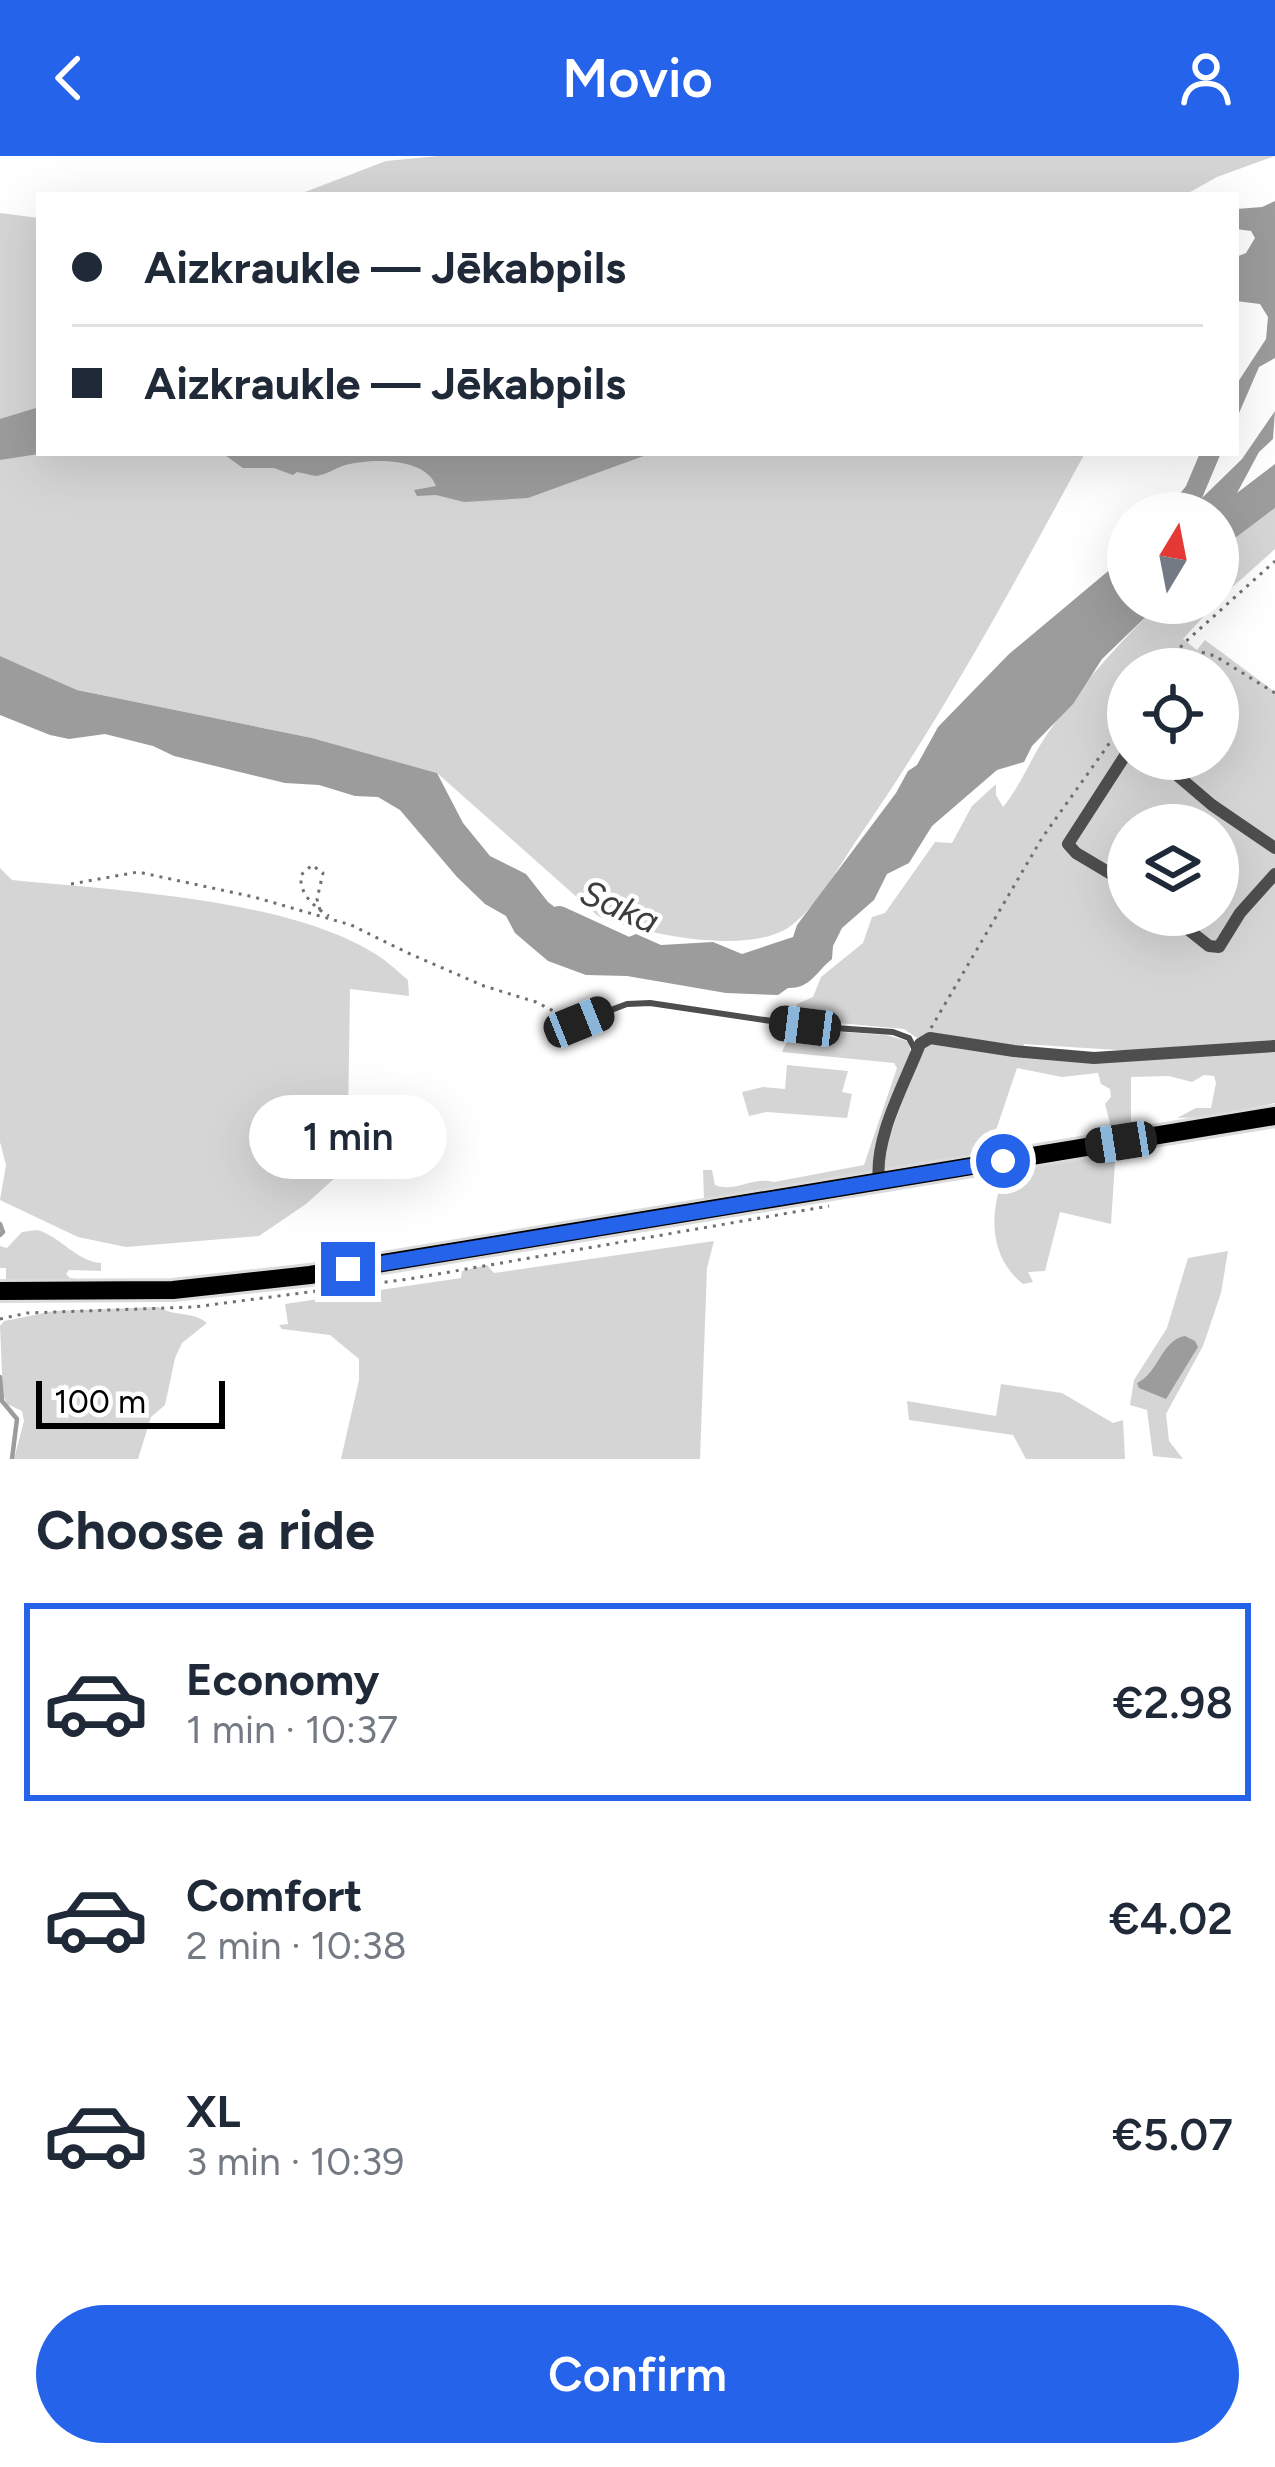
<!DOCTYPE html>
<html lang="en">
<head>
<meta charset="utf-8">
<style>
  :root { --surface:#fff; --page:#f2f2f3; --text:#1f2937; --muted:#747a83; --line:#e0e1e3; --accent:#2563eb }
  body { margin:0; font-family:Figtree,sans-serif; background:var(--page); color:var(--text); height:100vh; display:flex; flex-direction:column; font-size:45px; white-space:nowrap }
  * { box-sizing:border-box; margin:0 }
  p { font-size:39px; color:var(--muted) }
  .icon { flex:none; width:66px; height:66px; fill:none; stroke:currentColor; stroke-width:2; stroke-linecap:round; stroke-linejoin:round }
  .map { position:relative; height:1303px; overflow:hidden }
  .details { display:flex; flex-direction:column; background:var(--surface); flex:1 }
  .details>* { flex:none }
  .top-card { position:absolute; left:36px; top:36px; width:1203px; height:264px; border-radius:0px; box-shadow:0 12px 48px #0002; display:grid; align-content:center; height:264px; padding:0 36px; background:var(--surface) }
  .needle { width:78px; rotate:10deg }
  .fabs { position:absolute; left:1107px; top:336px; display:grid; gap:24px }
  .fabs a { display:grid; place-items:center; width:132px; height:132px; border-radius:50%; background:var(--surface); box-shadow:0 12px 48px #0002; font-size:60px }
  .scale { position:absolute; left:36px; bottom:30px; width:189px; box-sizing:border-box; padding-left:12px; border:6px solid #000; border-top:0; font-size:33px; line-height:42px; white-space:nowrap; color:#000; -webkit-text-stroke:9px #fff; paint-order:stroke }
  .end { position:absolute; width:54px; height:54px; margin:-27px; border:15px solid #2563eb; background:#fff; box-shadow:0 0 0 6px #fff }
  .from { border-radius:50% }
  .bubble { position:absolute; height:84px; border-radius:42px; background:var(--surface); box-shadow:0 12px 48px #0002; font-size:39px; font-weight:600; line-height:84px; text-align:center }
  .car { position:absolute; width:36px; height:72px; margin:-36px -18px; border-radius:15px; box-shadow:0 0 9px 3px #0007; background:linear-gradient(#222 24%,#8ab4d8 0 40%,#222 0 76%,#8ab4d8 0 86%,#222 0) }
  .top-card b { display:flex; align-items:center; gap:42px; height:114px; font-size:45px }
  .top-card b+b { border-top:3px solid var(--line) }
  .top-card i { width:30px; height:30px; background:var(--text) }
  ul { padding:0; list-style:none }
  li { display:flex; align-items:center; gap:36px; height:198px; margin:0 24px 18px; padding:0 12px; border:6px solid transparent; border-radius:0px }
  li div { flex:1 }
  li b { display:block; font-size:45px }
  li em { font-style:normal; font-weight:600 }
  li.selected { border-color:var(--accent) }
  li>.icon { width:108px; height:108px; stroke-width:1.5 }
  h2 { padding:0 36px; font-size:54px; line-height:144px }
  .button { display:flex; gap:24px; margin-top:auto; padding:24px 36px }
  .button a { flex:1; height:138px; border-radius:72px; background:var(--accent); color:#fff; font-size:48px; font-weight:600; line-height:138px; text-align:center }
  header { display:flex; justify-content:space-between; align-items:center; height:156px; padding:0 36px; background:var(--accent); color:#fff; font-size:54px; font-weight:600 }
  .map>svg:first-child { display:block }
  .green { fill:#d5d5d5; fill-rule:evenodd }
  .water { fill:#9c9c9c }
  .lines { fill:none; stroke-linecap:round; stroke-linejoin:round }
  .stream { stroke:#9c9c9c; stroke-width:4.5 }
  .river { stroke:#9c9c9c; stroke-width:24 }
  .primary-casing { stroke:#dbdbdb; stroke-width:24 }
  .path { stroke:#707070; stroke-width:3; stroke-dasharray:3 6; stroke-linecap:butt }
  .service { stroke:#4e4e4e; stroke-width:6 }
  .minor { stroke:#4e4e4e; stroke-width:12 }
  .primary { stroke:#000; stroke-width:18 }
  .route { stroke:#2563eb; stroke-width:15 }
  .labels { text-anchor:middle; stroke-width:9; stroke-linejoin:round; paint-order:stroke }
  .water-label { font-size:36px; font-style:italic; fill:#3d3d3d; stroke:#fff }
</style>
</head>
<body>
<header><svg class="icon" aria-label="back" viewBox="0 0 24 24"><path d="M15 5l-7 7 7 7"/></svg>Movio<svg class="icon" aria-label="person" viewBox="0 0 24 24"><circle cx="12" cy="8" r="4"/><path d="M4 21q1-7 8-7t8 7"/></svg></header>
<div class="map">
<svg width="1275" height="1303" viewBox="0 0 1275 1303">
  <rect width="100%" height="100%" fill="#fff"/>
  <g class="green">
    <path d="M 438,0 L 1275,0 L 1217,21 L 1185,39 L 297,39 L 386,5 Z"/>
    <path d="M 0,57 L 39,62 L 39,297 L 1085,297 C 1014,428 943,560 858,682 C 839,710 819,748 792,769 C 752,801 641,778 598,760 L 437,617 L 312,582 L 77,534 L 0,500 Z"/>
    <path d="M 1275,352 L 1275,393 L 1218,444 L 1218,395 Z"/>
    <path d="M 1160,447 L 1216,447 L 1183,483 L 1197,494 L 1205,484 L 1275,536 L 1275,887 L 1147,896 L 1024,888 L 1023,893 L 936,877 L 917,882 L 904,873 L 794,863 L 797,848 L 813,841 L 821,821 L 863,787 L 872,761 L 885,757 L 935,686 L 952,687 L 972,650 L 996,628 L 996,639 L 1003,651 C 1022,628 1031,601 1048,577 C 1082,528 1117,489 1160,447 ZM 1128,513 L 1218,513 L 1218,603 L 1128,603 ZM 1128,669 L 1218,669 L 1218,759 L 1128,759 Z"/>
    <path d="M 0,712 L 12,724 C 114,734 285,743 372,796 C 385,803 396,814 408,824 L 409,840 L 350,833 L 348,964 L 356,1003 L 306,1048 L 259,1080 L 126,1091 L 78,1081 L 0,1044 L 6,1009 L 0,986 Z"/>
    <path d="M 810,874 L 886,879 L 908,885 L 911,897 L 873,1015 L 704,1043 L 703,1014 L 712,1014 L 715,1029 C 735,1037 753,1020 774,1026 L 864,1009 L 897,912 L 894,907 L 782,896 C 787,883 795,875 810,874 Z"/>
    <path d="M 929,885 L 1020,899 L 1275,894 L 1275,947 L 1208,961 L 1177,962 L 1196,952 L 1211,952 L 1216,927 L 1214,920 L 1204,919 L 1192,926 L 1169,920 L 1131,921 L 1131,970 L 1106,974 L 1110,967 L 1105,948 L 1111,941 L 1110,933 L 1101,928 L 1098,917 L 1062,921 L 1017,912 L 993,983 L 995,993 L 1008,994 L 886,1014 L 881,1009 L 883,999 L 920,895 Z"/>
    <path d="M 787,909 L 848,915 L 842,936 L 852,938 L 847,962 L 766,956 L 749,960 L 742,936 L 763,931 L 785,933 Z"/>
    <path d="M 1107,998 L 1115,1006 L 1111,1068 L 1060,1056 L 1045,1115 L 1028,1116 L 1033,1126 L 1023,1128 C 989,1101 989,1058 1004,1019 L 1019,1011 Z"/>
    <path d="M 37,1074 C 60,1080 77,1106 101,1107 L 101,1115 L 69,1114 L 66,1118 L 70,1122 L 88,1125 L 89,1129 L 6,1126 L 6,1112 L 0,1112 L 0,1090 L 7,1092 L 22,1076 Z"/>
    <path d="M 714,1085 L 707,1112 L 700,1303 L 341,1303 L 359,1224 L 359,1203 L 330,1179 L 282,1173 L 279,1169 L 288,1168 L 285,1148 L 461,1122 L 462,1115 L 487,1109 L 494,1117 Z"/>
    <path d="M 1228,1095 L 1221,1137 L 1203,1190 L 1166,1258 L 1169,1285 L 1183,1303 L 1153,1300 L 1147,1254 L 1130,1249 L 1134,1224 L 1167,1172 L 1188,1102 Z"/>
    <path d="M 159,1151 C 174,1161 193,1155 207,1167 L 182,1187 L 175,1202 L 165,1249 L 151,1261 L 138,1303 L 14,1303 L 24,1265 L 22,1255 L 7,1248 L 3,1239 L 0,1170 L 4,1165 L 54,1155 Z"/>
    <path d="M 1001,1228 L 1062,1237 L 1113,1267 L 1123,1264 L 1125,1303 L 1026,1303 L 1013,1279 L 909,1264 L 907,1245 L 996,1260 Z"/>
  </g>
  <g class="water">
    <path d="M 1275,45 L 1275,202 L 1259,211 L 1236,264 L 1236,229 L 1266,183 L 1268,161 L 1260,148 L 1236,145 L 1236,101 L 1246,97 L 1255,82 L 1251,75 L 1236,73 L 1236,53 L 1262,51 Z"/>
    <path d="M 39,251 L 39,297 L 45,297 L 0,304 L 0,263 Z"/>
    <path d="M 1275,255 L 1273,283 L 1259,296 L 1237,337 L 1275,308 L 1275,352 L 1218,395 L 1218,357 L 1165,357 L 1186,330 L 1200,297 L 1221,297 L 1202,342 L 1242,303 Z"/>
    <path d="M 222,297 L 652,297 L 528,342 L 464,346 L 436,339 L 417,340 L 414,334 L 436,330 C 426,301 371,302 345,309 C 336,312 326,319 316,320 C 314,320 299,316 297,316 L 293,319 L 274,312 L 243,312 Z"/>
    <path d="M 1128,389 L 1128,447 L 1160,447 L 1102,503 L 1073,548 L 1032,590 L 1024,606 L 997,614 L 932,670 L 909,707 L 887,718 L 874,744 L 842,772 L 833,790 L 832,803 C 816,816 810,833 788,832 L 778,839 L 726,837 L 627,820 L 586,819 L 548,805 L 515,777 L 506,760 L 485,748 L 457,721 L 400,654 L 378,641 L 355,640 L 319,629 L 285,627 L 174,600 L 153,590 L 105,578 L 69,583 L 50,579 L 0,559 L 0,500 L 77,534 L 312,582 L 437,617 L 463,667 L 490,700 L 526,718 L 548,746 L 594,781 L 619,785 L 636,778 L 661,789 L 713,786 L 742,798 L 793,781 L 797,769 L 896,637 L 908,615 L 917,609 L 938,571 L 1009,498 L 1113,411 Z"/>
    <path d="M 1185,1180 L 1195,1185 L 1198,1191 L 1166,1243 L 1139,1232 L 1137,1227 C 1159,1217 1161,1184 1185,1180 Z"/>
  </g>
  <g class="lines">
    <g class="stream">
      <path d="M 0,1068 L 3,1076 L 0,1079"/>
      <path d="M 0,1221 L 2,1245 L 17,1263 L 12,1303"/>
    </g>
    <path class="river" d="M 559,762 L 631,795"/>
    <g class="primary-casing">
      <path id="primary" d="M 0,1135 L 173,1134 L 310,1119 L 1275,960"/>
    </g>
    <g class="path">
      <path d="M 1194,500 L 1201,496 L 1215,500 L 1275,537"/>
      <path d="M 1164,513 L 1183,488 L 1275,405"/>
      <path d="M 71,728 L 138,716 L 254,741 L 351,769 L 408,797 L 484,830 L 536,846 L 571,864"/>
      <path d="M 320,754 L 317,743 L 323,717 L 312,709 L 301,719 C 299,738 314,751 329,760"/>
      <path d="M 931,872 L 1042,682 L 1128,561"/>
      <path d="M 0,1163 L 27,1157 L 194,1151 L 409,1123 L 829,1050"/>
    </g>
    <path class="service" d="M 579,866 L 627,848 L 650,847 L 805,870 L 893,876 L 909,882 L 915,894"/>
    <g class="minor">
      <path d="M 1128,595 L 1068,688 L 1076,697 L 1128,728"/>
      <path d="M 1158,603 L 1212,649 L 1275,692"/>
      <path d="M 1170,759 L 1209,790 L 1219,791 L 1240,757 L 1275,718"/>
      <path d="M 879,1025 C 874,982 904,929 920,888 L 930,882 L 1014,895 L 1094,902 L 1275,890"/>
    </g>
    <use href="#primary" class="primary"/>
  </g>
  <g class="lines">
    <path class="route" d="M 348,1113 L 1003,1005"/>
  </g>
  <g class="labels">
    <g class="water-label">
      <text transform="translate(620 750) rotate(24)" y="13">Saka</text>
    </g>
  </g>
</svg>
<div class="fabs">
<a><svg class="needle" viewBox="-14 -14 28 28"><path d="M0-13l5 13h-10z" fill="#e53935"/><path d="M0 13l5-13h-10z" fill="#747a83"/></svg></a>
<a><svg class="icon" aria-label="locate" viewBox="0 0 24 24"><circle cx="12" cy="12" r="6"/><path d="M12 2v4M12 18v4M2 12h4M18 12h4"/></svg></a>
<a><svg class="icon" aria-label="layers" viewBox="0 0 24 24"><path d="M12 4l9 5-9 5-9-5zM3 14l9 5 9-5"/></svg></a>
</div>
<div class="scale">100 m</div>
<i class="end from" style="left:1003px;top:1005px"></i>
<i class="end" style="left:348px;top:1113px"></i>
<div class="bubble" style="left:249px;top:939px;width:198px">1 min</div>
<i class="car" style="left:579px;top:866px;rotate:68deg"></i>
<i class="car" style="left:805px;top:870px;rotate:277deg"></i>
<i class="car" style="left:1121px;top:986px;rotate:261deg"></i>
<div class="top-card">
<b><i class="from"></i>Aizkraukle — Jēkabpils</b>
<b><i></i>Aizkraukle — Jēkabpils</b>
</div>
</div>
<section class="details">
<h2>Choose a ride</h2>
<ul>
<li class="selected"><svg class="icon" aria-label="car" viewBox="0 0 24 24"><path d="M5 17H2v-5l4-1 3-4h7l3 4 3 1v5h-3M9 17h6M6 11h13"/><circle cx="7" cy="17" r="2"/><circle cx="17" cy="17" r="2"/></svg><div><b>Economy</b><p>1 min · 10:37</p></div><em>€2.98</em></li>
<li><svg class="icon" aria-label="car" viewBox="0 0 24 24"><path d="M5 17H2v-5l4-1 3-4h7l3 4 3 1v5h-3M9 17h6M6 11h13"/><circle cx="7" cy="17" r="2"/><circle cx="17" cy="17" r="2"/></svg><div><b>Comfort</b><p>2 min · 10:38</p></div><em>€4.02</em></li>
<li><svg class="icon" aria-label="car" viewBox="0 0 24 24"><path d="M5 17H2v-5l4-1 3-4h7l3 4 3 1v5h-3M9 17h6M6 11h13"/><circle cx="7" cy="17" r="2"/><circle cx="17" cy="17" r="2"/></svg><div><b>XL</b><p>3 min · 10:39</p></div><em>€5.07</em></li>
</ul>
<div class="button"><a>Confirm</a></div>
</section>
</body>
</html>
